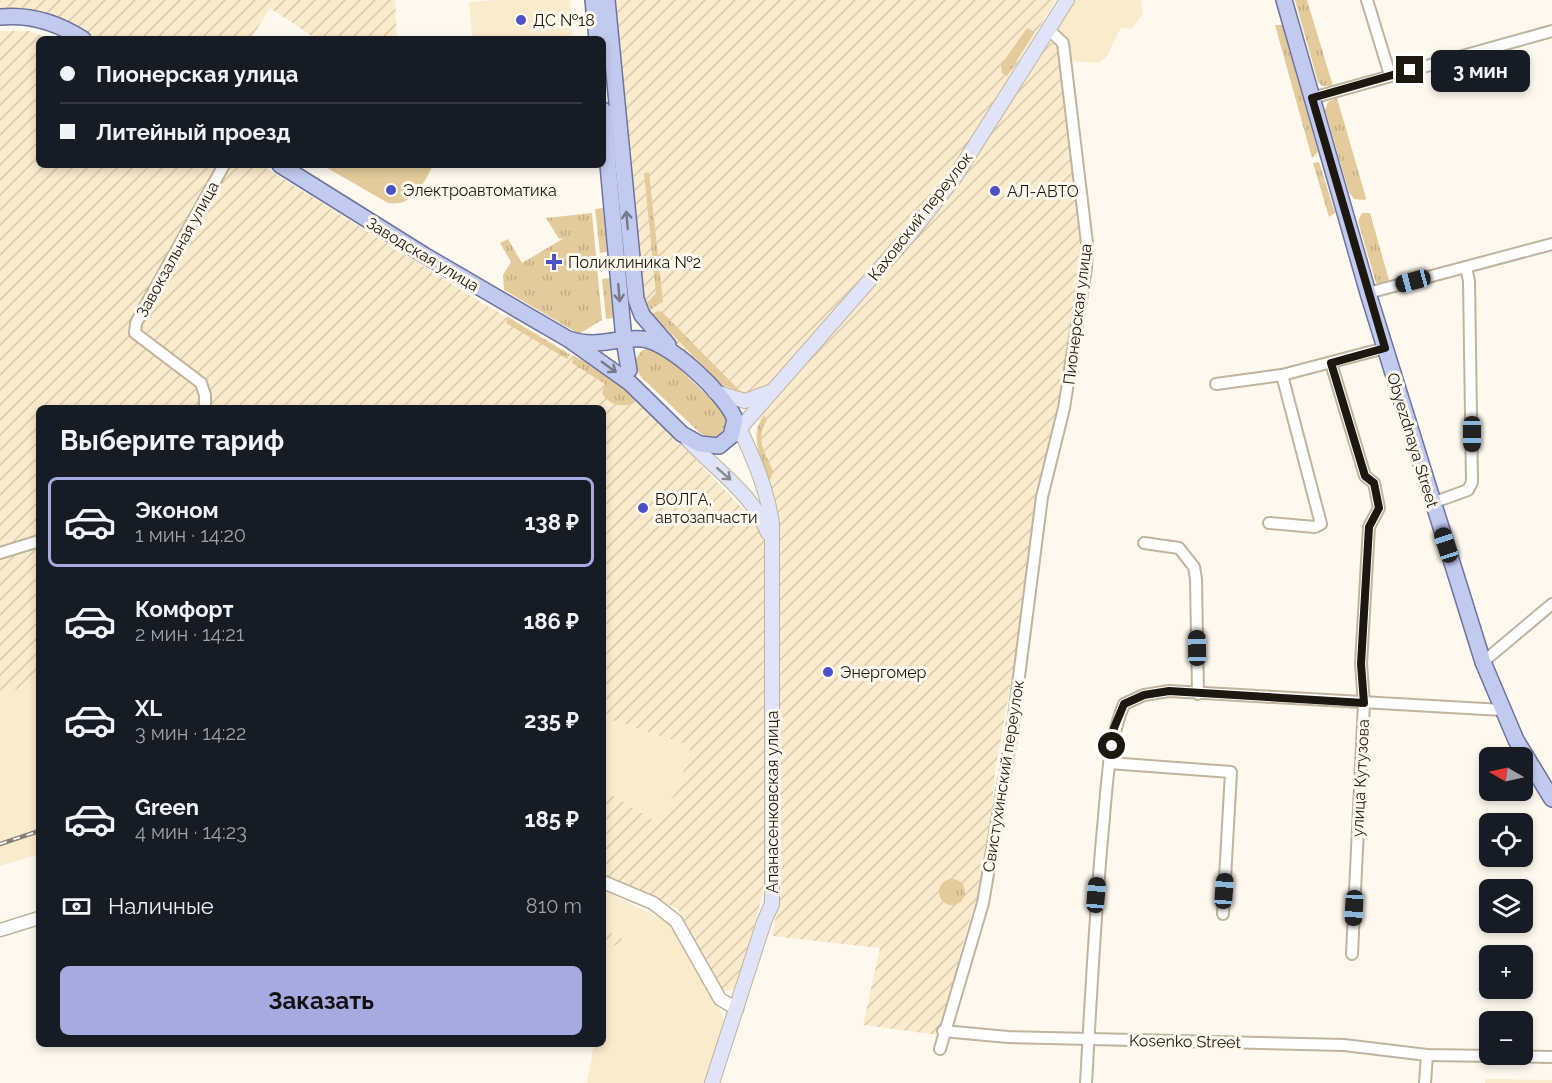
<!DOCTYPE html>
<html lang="ru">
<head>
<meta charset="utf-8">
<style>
  :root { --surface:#171b24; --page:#242831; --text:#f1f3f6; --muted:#9ea1a6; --line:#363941; --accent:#a7aae1 }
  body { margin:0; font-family:Raleway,sans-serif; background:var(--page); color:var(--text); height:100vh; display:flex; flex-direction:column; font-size:22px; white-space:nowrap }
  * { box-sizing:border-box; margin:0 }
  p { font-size:20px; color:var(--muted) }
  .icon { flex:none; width:33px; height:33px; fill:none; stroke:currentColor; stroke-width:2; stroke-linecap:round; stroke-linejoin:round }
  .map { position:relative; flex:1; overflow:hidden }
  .side { position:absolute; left:36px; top:405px; width:570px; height:642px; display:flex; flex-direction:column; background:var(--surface); border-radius:9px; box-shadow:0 3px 9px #0003 }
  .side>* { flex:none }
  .top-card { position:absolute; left:36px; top:36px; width:570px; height:132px; border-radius:9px; box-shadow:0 3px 9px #0003; display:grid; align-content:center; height:132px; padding:0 24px; background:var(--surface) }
  .needle { width:39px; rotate:279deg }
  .fabs { position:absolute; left:1479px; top:747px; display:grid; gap:12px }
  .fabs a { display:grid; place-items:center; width:54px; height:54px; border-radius:9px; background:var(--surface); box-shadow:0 3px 9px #0003; font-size:30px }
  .end { position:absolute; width:27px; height:27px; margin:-14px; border:8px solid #1c170f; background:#fff; box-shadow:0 0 0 3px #fff }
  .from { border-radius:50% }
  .bubble { position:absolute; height:42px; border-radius:9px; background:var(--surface); box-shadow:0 3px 9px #0003; font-size:20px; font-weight:700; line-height:42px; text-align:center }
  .car { position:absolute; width:18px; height:36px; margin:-18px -9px; border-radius:8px; box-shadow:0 0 4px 2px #0007; background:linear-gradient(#222 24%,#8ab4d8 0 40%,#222 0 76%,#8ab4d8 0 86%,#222 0) }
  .top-card b { display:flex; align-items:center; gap:21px; height:57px; font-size:22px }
  .top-card b+b { border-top:2px solid var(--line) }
  .top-card i { width:15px; height:15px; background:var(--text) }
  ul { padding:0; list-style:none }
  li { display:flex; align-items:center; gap:18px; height:90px; margin:0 12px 9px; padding:0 12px; border:3px solid transparent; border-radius:9px }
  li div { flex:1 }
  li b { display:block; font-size:22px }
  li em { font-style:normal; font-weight:700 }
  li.selected { border-color:var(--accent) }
  li>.icon { width:54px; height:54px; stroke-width:1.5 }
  h2 { padding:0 24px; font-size:27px; line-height:72px }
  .pay { display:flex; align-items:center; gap:15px; height:66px; padding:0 24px; font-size:22px }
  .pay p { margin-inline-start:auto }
  .button { display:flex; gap:12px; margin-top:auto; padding:12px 24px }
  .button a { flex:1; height:69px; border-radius:9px; background:var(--accent); color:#111; font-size:24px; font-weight:700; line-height:69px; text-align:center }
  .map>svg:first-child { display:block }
  .built { fill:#fbebcd }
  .industrial { fill:url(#industrial-furrows) }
  .grass { fill:url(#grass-tufts) }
  .pitch { fill:#e3cb9b }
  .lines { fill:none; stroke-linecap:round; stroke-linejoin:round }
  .minor-casing { stroke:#bfb49d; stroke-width:14 }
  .tertiary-casing { stroke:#bfb49d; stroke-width:15 }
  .secondary-casing { stroke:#bfb49d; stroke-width:16 }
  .primary-casing { stroke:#6e749b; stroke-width:18 }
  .minor { stroke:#fff; stroke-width:10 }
  .tertiary { stroke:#fff; stroke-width:12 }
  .secondary { stroke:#e1e4f8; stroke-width:14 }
  .primary { stroke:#c2caf0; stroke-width:15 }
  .rail-casing { stroke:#858077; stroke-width:4.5 }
  .rail { stroke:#fef9ef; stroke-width:2; stroke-dasharray:7; stroke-linecap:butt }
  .oneway { stroke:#77798b }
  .oneway2 { stroke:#88888f }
  .route { stroke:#1c170f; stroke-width:8 }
  .poi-dot { fill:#4c51c7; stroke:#fef9ef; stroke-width:2 }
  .labels { text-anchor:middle; stroke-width:6; stroke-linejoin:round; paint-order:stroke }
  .poi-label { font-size:16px; fill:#1c170f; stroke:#fef9ef; text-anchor:start }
  .street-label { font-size:16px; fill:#1c170f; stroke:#fef9ef }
</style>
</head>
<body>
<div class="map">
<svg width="1552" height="1083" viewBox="0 0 1552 1083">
  <defs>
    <pattern id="industrial-furrows" width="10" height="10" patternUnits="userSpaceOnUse" patternTransform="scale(1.5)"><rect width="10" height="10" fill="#fbebcd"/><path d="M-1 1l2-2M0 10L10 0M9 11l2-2" fill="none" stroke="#d7c9af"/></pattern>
    <pattern id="grass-tufts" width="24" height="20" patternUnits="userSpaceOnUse" patternTransform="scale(1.5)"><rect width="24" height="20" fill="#e3cb9b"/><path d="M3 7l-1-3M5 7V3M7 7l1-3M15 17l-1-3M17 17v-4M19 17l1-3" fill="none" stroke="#c2ae84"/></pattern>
  </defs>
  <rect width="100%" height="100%" fill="#fef9ef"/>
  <g class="built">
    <path d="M 494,0 L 570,0 L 573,39 L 472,39 L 469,2 Z"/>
    <path d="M 1072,0 L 1141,0 L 1143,14 L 1131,29 L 1121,27 L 1107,56 L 1099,63 L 1068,61 L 1053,30 Z"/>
    <path d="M 39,682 L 39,854 L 0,866 L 0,694 Z"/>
    <path d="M 603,717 L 691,746 L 679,786 L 658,823 L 603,790 Z"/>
    <path d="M 603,890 L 674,925 L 722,1014 L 725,1027 L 704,1083 L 587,1083 L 594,1044 L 603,1044 L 603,950 L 625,941 L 603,929 Z"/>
    <path d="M 1485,1079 L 1552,1080 L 1552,1083 L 1485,1083 Z"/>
  </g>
  <g class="industrial">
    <path d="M 0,0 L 395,0 L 397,39 L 316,39 L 270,8 L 251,39 L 92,39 L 76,29 L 0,12 Z"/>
    <path d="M 611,0 L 1056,0 L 958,160 L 900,237 L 773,385 L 744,397 L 727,392 L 679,350 L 640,301 Z"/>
    <path d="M 0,31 L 30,31 L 50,39 L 39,39 L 39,165 L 261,165 L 484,304 L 626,386 L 756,523 L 764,541 L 769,871 L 737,990 L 722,991 L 678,909 L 603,876 L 603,790 L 658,823 L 679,786 L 691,746 L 603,717 L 603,408 L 39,408 L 39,682 L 0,694 Z"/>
    <path d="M 1048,43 L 1056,43 L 1060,48 L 1081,252 L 1058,410 L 1034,513 L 1020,630 L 995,773 L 990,826 L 976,910 L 972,913 L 968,926 L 938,1035 L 863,1025 L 880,948 L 772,936 L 780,896 L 780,872 L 778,544 L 755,434 L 762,412 L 910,243 Z"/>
    <path d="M 603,929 L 626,941 L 603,950 Z"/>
  </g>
  <g class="grass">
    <path d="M 1295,0 L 1307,0 L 1333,86 L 1322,86 L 1318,82 Z"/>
    <path d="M 1275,25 L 1282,25 L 1318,152 L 1312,158 Z"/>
    <path d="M 1027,28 L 1035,32 L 1007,76 L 1002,73 L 1001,65 Z"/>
    <path d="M 1337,98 L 1366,198 L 1365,200 L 1354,199 L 1349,192 L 1325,110 L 1328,102 Z"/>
    <path d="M 1319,162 L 1335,213 L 1329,217 L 1313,163 Z"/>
    <path d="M 649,172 L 663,302 L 650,309 L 647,303 L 656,293 L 644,173 Z"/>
    <path d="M 603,208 L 607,252 L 600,253 L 595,209 Z"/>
    <path d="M 592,213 L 602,320 L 579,334 L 504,290 L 503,275 L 511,262 L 500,243 L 508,239 L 522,263 L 564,238 L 559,239 L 546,218 Z"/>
    <path d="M 1362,213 L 1370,213 L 1389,280 L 1383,284 L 1376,283 L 1358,221 Z"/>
    <path d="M 610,278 L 614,318 L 606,319 L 602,279 Z"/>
    <path d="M 658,311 L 662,312 L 740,391 L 721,384 L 652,314 Z"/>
    <path d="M 508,317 L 570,355 L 567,359 L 506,323 Z"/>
    <path d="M 650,348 L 662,352 L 723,411 L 727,422 L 720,435 L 713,438 L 701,434 L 640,376 C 632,364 635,351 650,348 Z"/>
    <path d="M 574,356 L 618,381 L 634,397 L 633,403 C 621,408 609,405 602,393 L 605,384 L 572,363 Z"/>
    <path d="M 764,415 L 767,420 C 754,439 766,454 773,471 L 770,481 C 761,458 749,438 764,415 Z"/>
    <circle cx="952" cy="892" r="13"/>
  </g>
  <path class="pitch" d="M 322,165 L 433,165 C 423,185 413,207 388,203 Z"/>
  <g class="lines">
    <g class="minor-casing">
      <g id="minor">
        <path d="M 1367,0 L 1390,75"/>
        <path d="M 1312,98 L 1552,31"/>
        <path d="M 1368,293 L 1552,244"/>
        <path d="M 1331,363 L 1365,476 L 1374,483 L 1379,508 L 1369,527 L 1361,664 L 1364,703 L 1352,954"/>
        <path d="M 1216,384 L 1282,375 L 1385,348"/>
        <path d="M 205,408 L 205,395 L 201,383 L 135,333 L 136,323 L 224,165"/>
        <path d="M 1432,503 L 1468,490 L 1472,482 L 1469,281 L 1466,267"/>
        <path d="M 1269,523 L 1315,527 L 1321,524 L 1282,375"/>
        <path d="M 1144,543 L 1179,548 L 1194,567 L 1196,579 L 1198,694"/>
        <path d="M 0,553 L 39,541"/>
        <path d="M 1483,662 L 1552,604"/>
        <path d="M 1109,763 L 1231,772 L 1223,914"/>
        <path d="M 943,1031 L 1008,1037 L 1344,1045 L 1427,1055 L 1552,1057"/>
        <path d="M 940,1049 L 983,903 L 1011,739 L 1042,497 L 1064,408 L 1086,268 L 1087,243 L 1063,43 L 1048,29"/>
        <path d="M 1086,1083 C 1091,998 1095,913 1103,828 C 1107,786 1108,743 1124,704 L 1144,695 L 1169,691 L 1502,710"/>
        <path d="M 1425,1083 L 1427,1055"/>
      </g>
    </g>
    <g class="tertiary-casing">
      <g id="tertiary">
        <path d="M 603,882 L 653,903 L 676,921 L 720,999 L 737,1009"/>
        <path d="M 0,930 L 39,918"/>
      </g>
    </g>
    <g class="secondary-casing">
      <g id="secondary">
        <path d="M 715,392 L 745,401 L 772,391"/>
        <path d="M 734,435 L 911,233 L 955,177 L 1067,0"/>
        <path d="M 688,440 C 717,471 752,493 768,533"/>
        <path d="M 712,1083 L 764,922 L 772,904 L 772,524 C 767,487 751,452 735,419"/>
      </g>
    </g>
    <g class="primary-casing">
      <g id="primary">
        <path d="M 593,0 L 597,39"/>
        <path d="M 607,0 L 636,299 L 642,315 L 668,345"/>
        <path d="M 1284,0 L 1368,293 L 1483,662 L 1516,740 L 1552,799"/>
        <path d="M 0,17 C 29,14 58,23 83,39"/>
        <path d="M 603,110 L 624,340 L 629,370"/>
        <path d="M 280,165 L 424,255 L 568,339 L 630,383 L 682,434 L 700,444 L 719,446 L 731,436 L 735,419 C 725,394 669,341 642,339 C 613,337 599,349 568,339"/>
      </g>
    </g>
    <use href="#minor" class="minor"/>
    <use href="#tertiary" class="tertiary"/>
    <use href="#secondary" class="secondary"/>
    <use href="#primary" class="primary"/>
    <g class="rail-casing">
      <path id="rail" d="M 0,844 L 39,831"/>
    </g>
    <use href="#rail" class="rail"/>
  </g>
  <defs><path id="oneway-shaft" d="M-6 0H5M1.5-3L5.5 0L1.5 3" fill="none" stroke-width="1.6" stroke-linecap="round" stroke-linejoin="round" transform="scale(1.5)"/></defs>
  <g class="oneway">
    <use href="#oneway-shaft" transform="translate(627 220) rotate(-95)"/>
    <use href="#oneway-shaft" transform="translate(619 293) rotate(85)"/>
    <use href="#oneway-shaft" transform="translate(609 367) rotate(36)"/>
  </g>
  <use class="oneway2" href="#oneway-shaft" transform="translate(724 474) rotate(41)"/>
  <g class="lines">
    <path class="route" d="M 1112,746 L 1114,728 L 1124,704 L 1144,695 L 1169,691 L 1364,703 L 1361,664 L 1369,527 L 1379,508 L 1374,483 L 1365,476 L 1331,363 L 1385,348 L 1312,98 L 1410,70"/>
  </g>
  <g class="poi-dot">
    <circle cx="521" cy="20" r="6"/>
    <circle cx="391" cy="190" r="6"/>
    <circle cx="995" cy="191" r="6"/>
    <path d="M551 253h6v6h6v6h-6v6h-6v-6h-6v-6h6z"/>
    <circle cx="643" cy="508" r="6"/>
    <circle cx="828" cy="672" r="6"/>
  </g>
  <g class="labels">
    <g class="poi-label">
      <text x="533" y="26">ДС №18</text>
      <text x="403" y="196">Электроавтоматика</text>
      <text x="1007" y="197">АЛ-АВТО</text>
      <text x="568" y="268">Поликлиника №2</text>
      <text x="655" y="505">ВОЛГА,<tspan x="655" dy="18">автозапчасти</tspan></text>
      <text x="840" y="678">Энергомер</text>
    </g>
    <g class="street-label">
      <text transform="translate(920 216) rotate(-52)" y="6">Каховский переулок</text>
      <text transform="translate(177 249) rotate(-61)" y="6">Завокзальная улица</text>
      <text transform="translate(423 254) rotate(31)" y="6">Заводская улица</text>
      <text transform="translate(1077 314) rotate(-83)" y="6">Пионерская улица</text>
      <text transform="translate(1413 440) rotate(73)" y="6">Obyezdnaya Street</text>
      <text transform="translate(1003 776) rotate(-81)" y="6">Свистухинский переулок</text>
      <text transform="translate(1360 778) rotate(-87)" y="6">улица Кутузова</text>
      <text transform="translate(772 802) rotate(-90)" y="6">Апанасенковская улица</text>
      <text transform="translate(1185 1041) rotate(1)" y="6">Kosenko Street</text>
    </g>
  </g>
</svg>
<div class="fabs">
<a><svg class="needle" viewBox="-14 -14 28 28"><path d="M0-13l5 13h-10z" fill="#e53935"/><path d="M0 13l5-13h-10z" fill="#9ea1a6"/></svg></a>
<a><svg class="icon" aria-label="locate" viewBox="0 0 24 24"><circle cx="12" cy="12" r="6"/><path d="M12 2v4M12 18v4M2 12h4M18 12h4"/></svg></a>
<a><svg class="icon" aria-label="layers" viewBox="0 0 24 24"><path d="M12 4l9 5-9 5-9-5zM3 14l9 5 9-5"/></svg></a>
<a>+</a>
<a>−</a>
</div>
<i class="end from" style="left:1112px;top:746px"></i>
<i class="end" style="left:1410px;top:70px"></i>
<div class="bubble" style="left:1431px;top:50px;width:99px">3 мин</div>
<i class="car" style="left:1413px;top:281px;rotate:255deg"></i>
<i class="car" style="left:1472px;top:434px;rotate:180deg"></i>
<i class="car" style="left:1446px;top:545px;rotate:342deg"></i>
<i class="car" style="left:1197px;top:648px;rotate:359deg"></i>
<i class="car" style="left:1224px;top:891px;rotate:4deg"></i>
<i class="car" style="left:1096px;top:895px;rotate:5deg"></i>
<i class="car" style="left:1354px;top:908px;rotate:183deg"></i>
<div class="top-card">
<b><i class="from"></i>Пионерская улица</b>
<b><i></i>Литейный проезд</b>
</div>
<section class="side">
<h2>Выберите тариф</h2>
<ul>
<li class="selected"><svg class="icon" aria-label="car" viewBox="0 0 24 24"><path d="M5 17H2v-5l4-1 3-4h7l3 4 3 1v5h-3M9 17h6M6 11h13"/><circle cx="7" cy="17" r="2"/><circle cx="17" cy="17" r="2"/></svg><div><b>Эконом</b><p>1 мин · 14:20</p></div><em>138 ₽</em></li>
<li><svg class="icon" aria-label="car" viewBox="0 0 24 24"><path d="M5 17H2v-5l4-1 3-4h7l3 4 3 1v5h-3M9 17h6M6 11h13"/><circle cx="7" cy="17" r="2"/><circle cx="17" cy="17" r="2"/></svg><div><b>Комфорт</b><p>2 мин · 14:21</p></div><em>186 ₽</em></li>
<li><svg class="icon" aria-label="car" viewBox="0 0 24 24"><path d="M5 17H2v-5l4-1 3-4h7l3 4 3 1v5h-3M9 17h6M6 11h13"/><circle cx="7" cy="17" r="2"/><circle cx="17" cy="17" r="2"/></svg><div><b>XL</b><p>3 мин · 14:22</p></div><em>235 ₽</em></li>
<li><svg class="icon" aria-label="car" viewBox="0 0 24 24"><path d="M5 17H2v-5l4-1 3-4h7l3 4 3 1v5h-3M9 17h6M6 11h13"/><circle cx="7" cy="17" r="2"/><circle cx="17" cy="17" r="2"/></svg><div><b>Green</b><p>4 мин · 14:23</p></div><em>185 ₽</em></li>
</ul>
<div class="pay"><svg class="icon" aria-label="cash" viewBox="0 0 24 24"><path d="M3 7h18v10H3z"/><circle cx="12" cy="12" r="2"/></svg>Наличные<p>810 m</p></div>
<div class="button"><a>Заказать</a></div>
</section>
</div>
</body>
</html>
